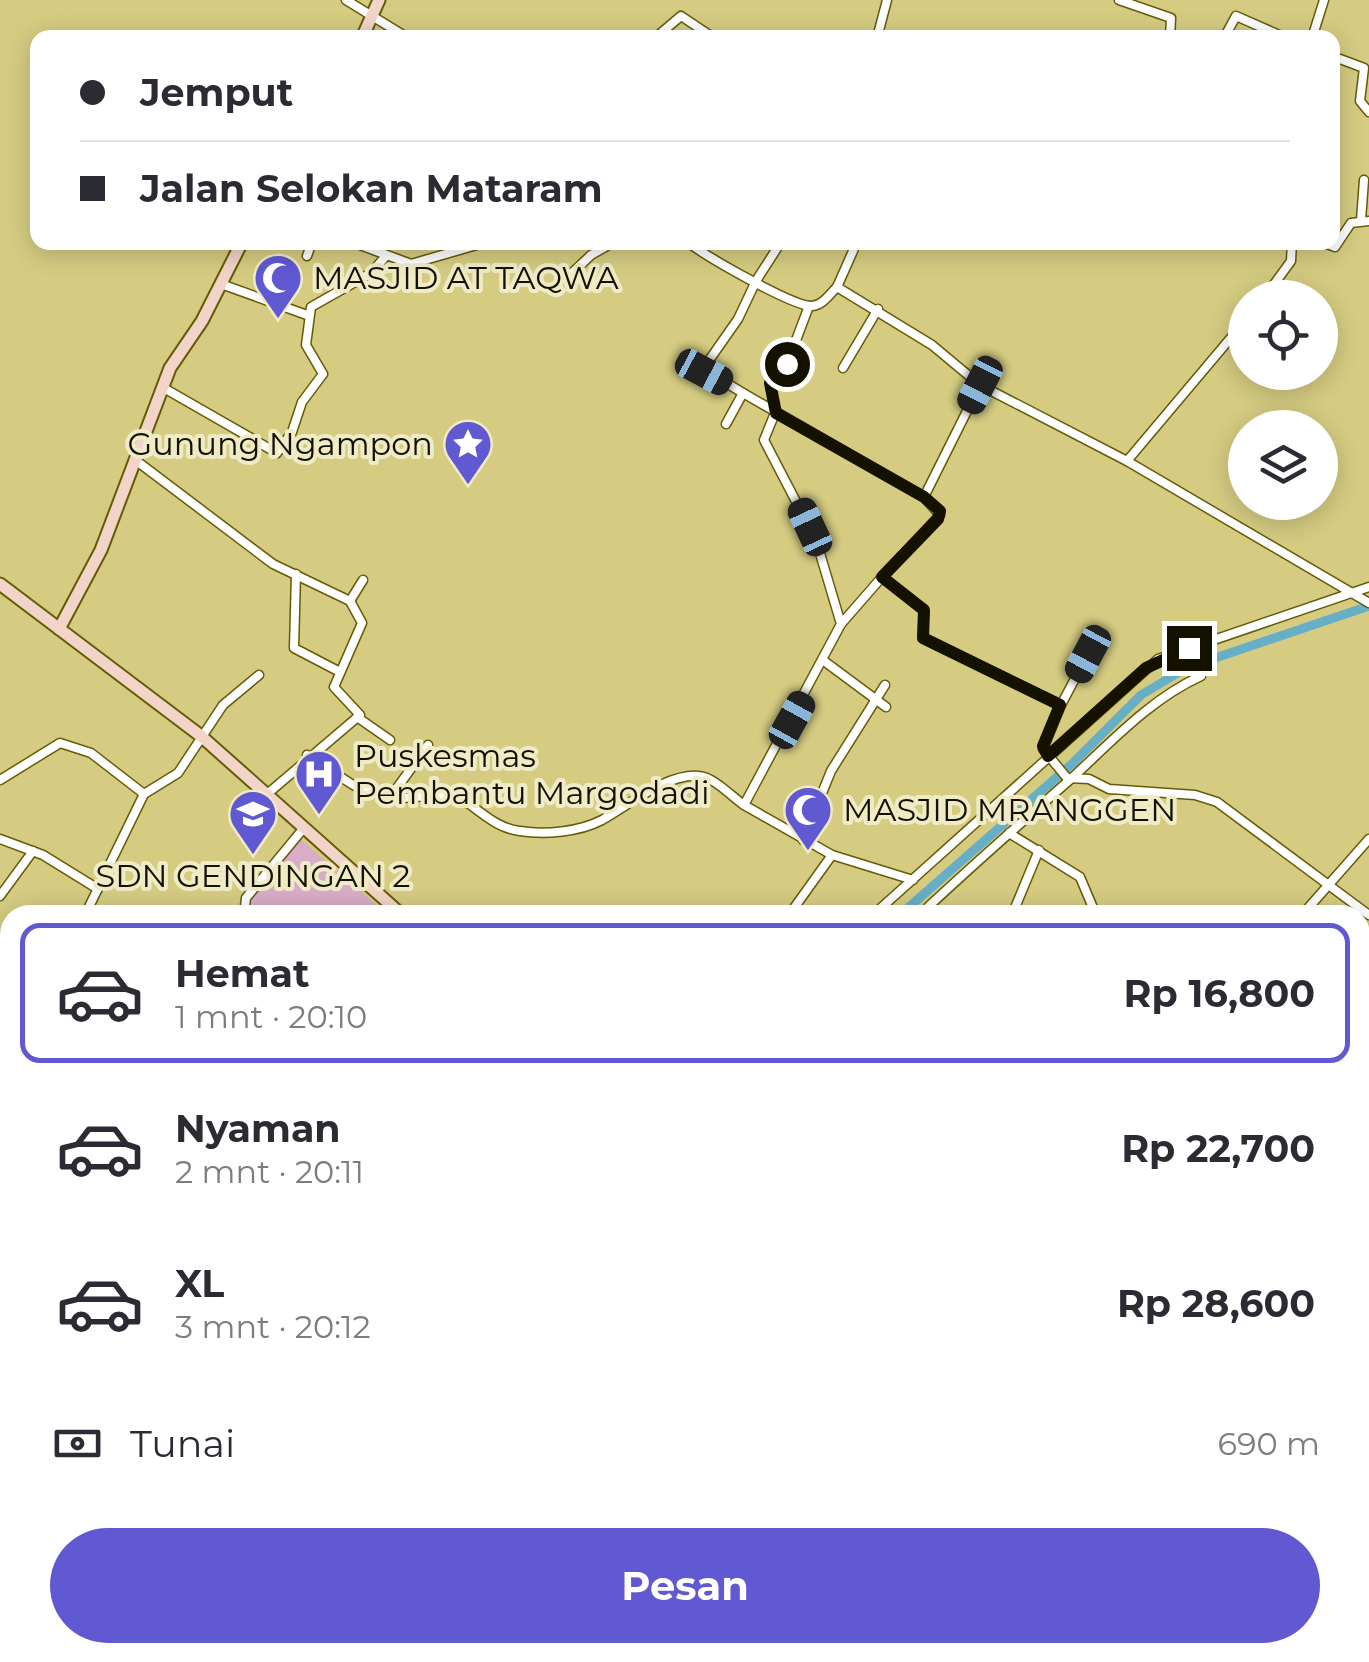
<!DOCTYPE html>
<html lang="id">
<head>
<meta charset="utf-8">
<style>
  :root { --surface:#fff; --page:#f7f7f7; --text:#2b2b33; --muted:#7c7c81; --line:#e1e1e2; --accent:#6159d1 }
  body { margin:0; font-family:Montserrat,sans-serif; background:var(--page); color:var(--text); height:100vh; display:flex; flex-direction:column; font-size:38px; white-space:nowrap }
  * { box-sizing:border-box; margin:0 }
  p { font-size:32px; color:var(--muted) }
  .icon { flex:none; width:55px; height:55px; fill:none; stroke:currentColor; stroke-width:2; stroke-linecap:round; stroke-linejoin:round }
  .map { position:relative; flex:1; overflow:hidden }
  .panel { position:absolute; left:0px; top:905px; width:1370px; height:758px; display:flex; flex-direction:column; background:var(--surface); border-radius:30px 30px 0 0; box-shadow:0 5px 25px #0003 }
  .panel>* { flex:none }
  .banner { position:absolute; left:30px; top:30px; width:1310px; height:220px; border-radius:20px; box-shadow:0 5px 25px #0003; display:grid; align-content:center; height:220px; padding:0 50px; background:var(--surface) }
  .controls { position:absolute; left:1228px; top:280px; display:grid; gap:20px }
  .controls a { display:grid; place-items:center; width:110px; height:110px; border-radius:50%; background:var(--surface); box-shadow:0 5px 25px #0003; font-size:50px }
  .end { position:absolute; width:45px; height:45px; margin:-22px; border:12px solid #141100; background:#fff; box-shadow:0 0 0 5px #fff }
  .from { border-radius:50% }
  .car { position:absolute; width:30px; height:60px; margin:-30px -15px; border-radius:12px; box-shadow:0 0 8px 2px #0007; background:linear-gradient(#222 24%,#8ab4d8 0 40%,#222 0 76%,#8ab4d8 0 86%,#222 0) }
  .banner b { display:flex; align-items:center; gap:35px; height:95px; font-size:38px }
  .banner b+b { border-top:2px solid var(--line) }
  .banner i { width:25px; height:25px; background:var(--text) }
  ul { padding:18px 0 0; list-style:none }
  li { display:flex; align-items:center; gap:30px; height:140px; margin:0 20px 15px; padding:0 30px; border:5px solid transparent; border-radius:20px }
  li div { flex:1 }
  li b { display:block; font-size:38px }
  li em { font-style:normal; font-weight:700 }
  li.active { border-color:var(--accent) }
  li>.icon { width:90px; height:90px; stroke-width:1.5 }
  .pay { display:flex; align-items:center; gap:25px; height:110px; padding:0 50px; font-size:38px }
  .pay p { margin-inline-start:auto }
  .cta { display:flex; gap:20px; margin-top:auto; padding:20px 50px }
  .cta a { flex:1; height:115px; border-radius:60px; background:var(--accent); color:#fff; font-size:40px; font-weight:700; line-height:115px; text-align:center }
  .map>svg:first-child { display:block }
  .green { fill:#d9acc7 }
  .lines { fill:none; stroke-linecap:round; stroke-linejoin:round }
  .canal { stroke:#66afc7; stroke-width:9 }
  .street-casing { stroke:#655b07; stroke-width:11 }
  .secondary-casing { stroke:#655b07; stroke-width:15 }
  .street { stroke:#fff; stroke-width:8 }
  .secondary { stroke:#f3d4c8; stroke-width:11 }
  .route { stroke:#141100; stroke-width:12 }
  .labels { text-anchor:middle; stroke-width:8; stroke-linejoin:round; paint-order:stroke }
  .poi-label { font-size:32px; fill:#141100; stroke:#f0ebc7; text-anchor:start }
</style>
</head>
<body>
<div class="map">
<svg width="1369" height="1662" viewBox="0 0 1369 1662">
  <rect width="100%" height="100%" fill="#d5cc82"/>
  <path class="green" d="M 297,836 L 388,915 L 240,915 L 235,911 Z"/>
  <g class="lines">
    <g class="canal">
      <path d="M 900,915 L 1074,762 L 1141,695 L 1186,668 L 1369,606"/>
      <path d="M 398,1662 L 401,1652"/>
    </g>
    <g class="street-casing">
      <g id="street">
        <path d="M 346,0 L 408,38"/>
        <path d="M 1119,0 L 1171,18 L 1170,38"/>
        <path d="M 579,36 L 582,38"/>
        <path d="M 655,38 L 681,16 L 714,38"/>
        <path d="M 877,38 L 887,0"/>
        <path d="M 1224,38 L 1236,16 L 1286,38"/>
        <path d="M 1312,38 L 1324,0"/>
        <path d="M 1332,56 L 1364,68 L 1360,101 L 1369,112"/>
        <path d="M 1361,220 L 1364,180"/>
        <path d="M 352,242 L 411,264 L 487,242"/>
        <path d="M 688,242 C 705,256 794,307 812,306 C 823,305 830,294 837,287 L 932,345 L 980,385 L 1127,461 L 1369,603"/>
        <path d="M 1322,242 L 1335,247 L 1351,223 L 1369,221"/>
        <path d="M 307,256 L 312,242"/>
        <path d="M 571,274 L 591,255 L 614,242"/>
        <path d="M 221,284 L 307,315"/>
        <path d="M 837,287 L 857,242"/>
        <path d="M 1264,298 L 1291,261 L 1292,242"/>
        <path d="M 809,306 L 787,364 L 770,383 L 775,413 L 764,440 L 816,540 L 841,624"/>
        <path d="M 843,368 L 878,309"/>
        <path d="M 162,387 L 277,453 L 292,432 L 302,402 L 323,374 L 306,345 L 311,307 L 371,273 L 385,257"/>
        <path d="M 743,393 L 703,369 L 738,319 L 756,281 L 781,242"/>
        <path d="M 726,424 L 743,393 L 924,497"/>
        <path d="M 134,459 L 273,564 L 350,601 L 362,623 L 334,687 L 360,715 L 266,795"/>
        <path d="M 1127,461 L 1245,321"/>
        <path d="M 296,574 L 294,648 L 340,672"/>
        <path d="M 882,577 L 940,515 L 924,497 L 980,385"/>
        <path d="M 350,601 L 363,580"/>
        <path d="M 824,661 L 886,707"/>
        <path d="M 1061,705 L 1088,654"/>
        <path d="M 357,717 L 390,740"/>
        <path d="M 307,755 L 353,785 L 389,799 L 454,794 C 476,806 493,828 520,831 C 545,835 579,832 602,820 C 629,805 667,773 699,776 C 714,777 732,797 744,805"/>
        <path d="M 0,780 L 60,743 L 91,753 L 144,794"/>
        <path d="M 389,799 L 428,745"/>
        <path d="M 1009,833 L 1080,877 L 1096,915"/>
        <path d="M 0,839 L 43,855 L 98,889"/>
        <path d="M 803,840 L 831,771 L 885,685"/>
        <path d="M 913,880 L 832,855 L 744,805 L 841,624 L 882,577 L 924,610 L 923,638 L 1061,705 L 1043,749 L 1067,778 L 1089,779 L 1109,789 L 1195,795 L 1217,802 L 1369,915"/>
        <path d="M 0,896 L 33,851"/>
        <path d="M 85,915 L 144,794 L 178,773 L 223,705 L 259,675"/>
        <path d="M 244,915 L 246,898 L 303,829"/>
        <path d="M 789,915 L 832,855"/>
        <path d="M 873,915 L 1158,659 L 1369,587"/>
        <path d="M 925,915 L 928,907 C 975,863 1024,820 1073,777 C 1112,741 1152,698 1201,676 L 1189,647"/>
        <path d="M 1012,915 L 1039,850"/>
        <path d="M 1302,915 L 1369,839"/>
        <path d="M 0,963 L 10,970"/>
        <path d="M 0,1074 L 10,1053"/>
        <path d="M 0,1230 L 10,1235"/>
        <path d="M 0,1283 L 10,1287"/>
        <path d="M 335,1652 L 358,1662"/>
        <path d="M 498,1652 L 505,1662"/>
        <path d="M 829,1652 L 850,1662"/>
        <path d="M 279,1662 L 282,1652"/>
        <path d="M 383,1662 L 387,1652"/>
        <path d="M 411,1662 L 413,1652"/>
        <path d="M 716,1662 L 720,1652"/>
        <path d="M 897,1662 L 903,1652"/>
        <path d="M 958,1662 L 962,1652"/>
        <path d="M 1054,1662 L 1058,1652"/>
      </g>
    </g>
    <g class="secondary-casing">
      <g id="secondary">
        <path d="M 362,38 L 379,0"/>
        <path d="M 0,584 L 201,736 L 402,915"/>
        <path d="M 59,629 L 101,550 L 170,368 L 202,321 L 242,242"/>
        <path d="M 1245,1652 L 1256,1662"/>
      </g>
    </g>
    <use href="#street" class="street"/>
    <use href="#secondary" class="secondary"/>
  </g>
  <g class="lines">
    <path class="route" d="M 787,364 L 770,383 L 776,413 L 924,497 L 940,511 L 938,519 L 882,577 L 924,610 L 923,638 L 1060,705 L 1043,746 L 1048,756 L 1146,668 L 1189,648"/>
  </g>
  <defs>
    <g id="mosque-pin" transform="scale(2.5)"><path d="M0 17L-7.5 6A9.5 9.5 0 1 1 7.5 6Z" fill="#6159d1" stroke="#f0ebc7"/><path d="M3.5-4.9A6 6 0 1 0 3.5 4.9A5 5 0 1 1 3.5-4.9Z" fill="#fff"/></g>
    <g id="sight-pin" transform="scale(2.5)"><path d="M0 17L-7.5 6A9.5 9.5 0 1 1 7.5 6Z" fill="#6159d1" stroke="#f0ebc7"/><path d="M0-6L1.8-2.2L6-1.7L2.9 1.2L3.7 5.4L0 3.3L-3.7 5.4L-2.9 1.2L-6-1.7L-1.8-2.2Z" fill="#fff"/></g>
    <g id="hospital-pin" transform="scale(2.5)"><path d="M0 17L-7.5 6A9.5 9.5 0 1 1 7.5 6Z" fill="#6159d1" stroke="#f0ebc7"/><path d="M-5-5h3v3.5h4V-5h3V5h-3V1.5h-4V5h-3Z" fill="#fff"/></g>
    <g id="school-pin" transform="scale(2.5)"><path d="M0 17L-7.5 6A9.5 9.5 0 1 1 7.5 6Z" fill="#6159d1" stroke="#f0ebc7"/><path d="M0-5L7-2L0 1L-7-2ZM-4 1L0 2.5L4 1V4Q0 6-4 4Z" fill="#fff"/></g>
  </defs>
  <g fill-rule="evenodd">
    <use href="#mosque-pin" x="278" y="278"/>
    <use href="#sight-pin" x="468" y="444"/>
    <use href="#hospital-pin" x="319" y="774"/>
    <use href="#mosque-pin" x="808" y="810"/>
    <use href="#school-pin" x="253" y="814"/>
  </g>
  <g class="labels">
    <g class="poi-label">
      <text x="313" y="289">MASJID AT TAQWA</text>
      <text x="433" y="455" text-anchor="end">Gunung Ngampon</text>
      <text x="354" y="767">Puskesmas<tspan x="354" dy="37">Pembantu Margodadi</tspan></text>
      <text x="843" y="821">MASJID MRANGGEN</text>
      <text x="253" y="887" text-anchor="middle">SDN GENDINGAN 2</text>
    </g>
  </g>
</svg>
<div class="controls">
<a><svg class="icon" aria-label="locate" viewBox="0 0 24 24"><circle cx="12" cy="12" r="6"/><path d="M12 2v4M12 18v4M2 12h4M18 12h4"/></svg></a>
<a><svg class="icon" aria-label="layers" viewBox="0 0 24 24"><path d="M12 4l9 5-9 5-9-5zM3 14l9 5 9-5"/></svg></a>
</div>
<i class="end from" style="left:787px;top:364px"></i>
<i class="end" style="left:1189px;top:648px"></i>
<i class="car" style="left:704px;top:372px;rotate:118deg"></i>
<i class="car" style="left:980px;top:385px;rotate:207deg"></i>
<i class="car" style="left:810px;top:527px;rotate:335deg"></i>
<i class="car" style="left:1088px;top:654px;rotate:208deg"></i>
<i class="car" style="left:792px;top:720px;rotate:29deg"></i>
<div class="banner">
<b><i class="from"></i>Jemput</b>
<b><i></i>Jalan Selokan Mataram</b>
</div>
<section class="panel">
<ul>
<li class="active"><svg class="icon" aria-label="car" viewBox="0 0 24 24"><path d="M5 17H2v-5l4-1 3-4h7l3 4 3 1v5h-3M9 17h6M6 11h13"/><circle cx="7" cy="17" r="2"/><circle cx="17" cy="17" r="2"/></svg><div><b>Hemat</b><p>1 mnt · 20:10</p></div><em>Rp 16,800</em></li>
<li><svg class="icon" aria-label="car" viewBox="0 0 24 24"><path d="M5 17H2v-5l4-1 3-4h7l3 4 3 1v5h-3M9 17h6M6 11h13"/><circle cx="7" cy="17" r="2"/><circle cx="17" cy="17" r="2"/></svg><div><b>Nyaman</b><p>2 mnt · 20:11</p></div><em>Rp 22,700</em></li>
<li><svg class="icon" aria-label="car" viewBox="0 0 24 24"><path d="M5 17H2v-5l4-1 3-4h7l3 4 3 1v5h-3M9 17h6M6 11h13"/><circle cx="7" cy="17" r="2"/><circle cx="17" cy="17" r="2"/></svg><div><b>XL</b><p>3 mnt · 20:12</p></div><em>Rp 28,600</em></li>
</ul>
<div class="pay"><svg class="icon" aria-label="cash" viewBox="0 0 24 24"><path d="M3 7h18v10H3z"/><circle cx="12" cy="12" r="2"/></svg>Tunai<p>690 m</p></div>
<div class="cta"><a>Pesan</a></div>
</section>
</div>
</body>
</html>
